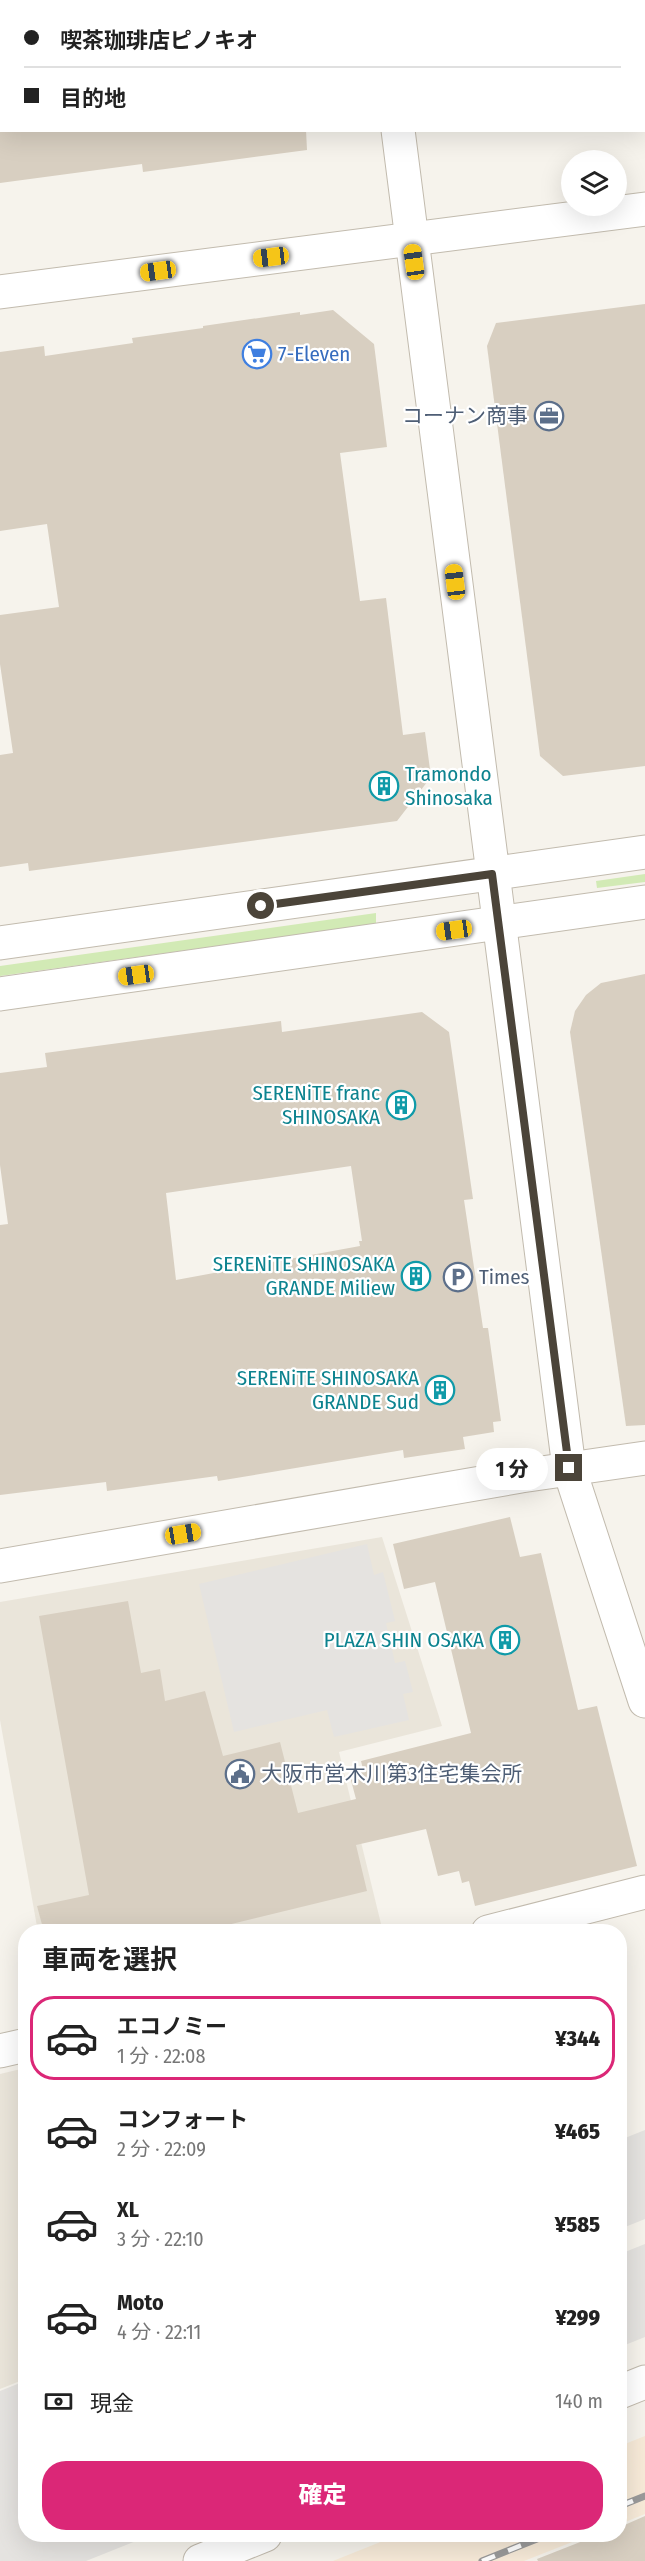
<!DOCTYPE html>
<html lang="ja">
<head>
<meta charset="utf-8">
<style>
  :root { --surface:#fff; --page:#f2f2f2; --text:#222; --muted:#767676; --line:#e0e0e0; --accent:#db2777 }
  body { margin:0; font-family:"Fira Sans Condensed","Noto Sans JP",sans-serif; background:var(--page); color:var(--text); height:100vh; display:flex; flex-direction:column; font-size:22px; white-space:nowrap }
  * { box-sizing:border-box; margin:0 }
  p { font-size:20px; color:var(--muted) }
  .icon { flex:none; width:33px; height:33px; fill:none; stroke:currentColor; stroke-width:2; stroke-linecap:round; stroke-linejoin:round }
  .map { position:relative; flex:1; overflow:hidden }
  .details { position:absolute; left:18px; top:1924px; width:609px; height:618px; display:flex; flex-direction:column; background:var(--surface); border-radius:24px; box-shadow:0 6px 24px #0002 }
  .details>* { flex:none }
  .top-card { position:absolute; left:0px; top:0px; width:645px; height:132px; box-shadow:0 6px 24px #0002; display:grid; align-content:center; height:132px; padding:0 24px; background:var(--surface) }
  .buttons { position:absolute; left:561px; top:150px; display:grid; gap:12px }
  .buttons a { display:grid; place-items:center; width:66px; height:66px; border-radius:50%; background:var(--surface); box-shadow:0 6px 24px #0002; font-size:30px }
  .end { position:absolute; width:27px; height:27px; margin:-14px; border:8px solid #4b4439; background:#fff; box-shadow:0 0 0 3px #fff }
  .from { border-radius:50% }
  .bubble { position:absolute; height:42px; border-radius:21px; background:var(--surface); box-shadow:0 6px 24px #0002; font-size:20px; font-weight:800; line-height:42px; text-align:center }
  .car { position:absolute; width:18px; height:36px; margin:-18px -9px; border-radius:8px; box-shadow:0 0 4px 2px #0007; background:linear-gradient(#f5c518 24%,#345 0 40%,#f5c518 0 76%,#345 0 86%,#f5c518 0) }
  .top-card b { display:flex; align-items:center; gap:21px; height:57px; font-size:22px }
  .top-card b+b { border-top:2px solid var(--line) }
  .top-card i { width:15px; height:15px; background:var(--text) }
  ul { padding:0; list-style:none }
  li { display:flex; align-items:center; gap:18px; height:84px; margin:0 12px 9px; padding:0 12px; border:3px solid transparent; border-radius:24px }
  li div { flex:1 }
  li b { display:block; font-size:22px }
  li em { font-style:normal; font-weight:800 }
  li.current { border-color:var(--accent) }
  li>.icon { width:54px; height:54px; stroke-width:1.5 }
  h2 { padding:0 24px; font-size:27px; line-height:72px }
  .pay { display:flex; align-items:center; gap:15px; height:66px; padding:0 24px; font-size:22px }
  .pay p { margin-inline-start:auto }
  .action { display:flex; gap:12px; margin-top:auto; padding:12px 24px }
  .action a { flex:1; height:69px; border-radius:24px; background:var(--accent); color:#fff; font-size:24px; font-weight:800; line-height:69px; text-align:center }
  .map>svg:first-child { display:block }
  .residential { fill:#eae5da }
  .commercial { fill:#f7ead8 }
  .green { fill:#d2eab5 }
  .parking { fill:#e5e3e0 }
  .building { fill:#d8cfc1; fill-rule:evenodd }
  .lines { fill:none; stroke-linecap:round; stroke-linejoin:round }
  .minor-casing { stroke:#c2bbae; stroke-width:35 }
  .tertiary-casing { stroke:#c2bbae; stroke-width:35 }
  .minor { stroke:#fff; stroke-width:33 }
  .tertiary { stroke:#fff; stroke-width:33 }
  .rail-casing { stroke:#9a9a9a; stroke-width:7 }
  .rail { stroke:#fff; stroke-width:4.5; stroke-dasharray:14; stroke-linecap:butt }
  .route { stroke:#4b4439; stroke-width:8 }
  .labels { text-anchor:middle; stroke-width:4.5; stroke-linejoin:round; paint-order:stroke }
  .shop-label { font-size:21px; fill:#366cbe; stroke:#fff; text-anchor:start }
  .service-label { font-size:21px; fill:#4e5e75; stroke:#fff; text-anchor:start }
  .culture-label { font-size:21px; fill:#0d838f; stroke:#fff; text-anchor:end }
</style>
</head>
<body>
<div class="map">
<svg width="645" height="2561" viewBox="0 0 645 2561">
  <rect width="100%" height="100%" fill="#f6f3ec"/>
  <g class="residential">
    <path d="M 382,1537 L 442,1726 L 339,1752 L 383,1932 L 38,1932 L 0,1720 L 0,1602 Z"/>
    <path d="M 25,2068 L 25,2379 L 0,2389 L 0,2074 Z"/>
  </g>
  <g class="commercial">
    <path d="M 645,2436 L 645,2514 L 620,2524 L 620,2446 Z"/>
    <path d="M 398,2535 L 590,2535 L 524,2561 L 333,2561 Z"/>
  </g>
  <g class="green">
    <path d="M 645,874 L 645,882 L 597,888 L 596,881 Z"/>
    <path d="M 376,913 L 376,924 L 0,976 L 0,966 Z"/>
  </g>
  <g class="parking">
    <path d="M 505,0 L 645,0 L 645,61 L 644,2 Z"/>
    <path d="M 367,1544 L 374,1575 L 383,1572 L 395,1621 L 386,1623 L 395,1663 L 405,1661 L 413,1692 L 403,1694 L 409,1720 L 334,1737 L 327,1710 L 234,1732 L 199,1584 Z"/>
    <path d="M 645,2130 L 645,2219 L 620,2229 L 620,2140 Z"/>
    <path d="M 645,2244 L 645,2337 L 620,2347 L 620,2254 Z"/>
    <path d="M 25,2381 L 26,2535 L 151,2535 L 86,2561 L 0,2561 L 0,2391 Z"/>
  </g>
  <g class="building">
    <path d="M 0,130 L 306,130 L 307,150 L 143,172 L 142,164 L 0,183 Z"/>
    <path d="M 645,304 L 645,766 L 563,776 L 540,756 L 487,346 L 496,323 Z"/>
    <path d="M 333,310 L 374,344 L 387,447 L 340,453 L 360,601 L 386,598 L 403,735 L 425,732 L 431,777 L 397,821 L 29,871 L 28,863 L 0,867 L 0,755 L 13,753 L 0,664 L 0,615 L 59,607 L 47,524 L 0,531 L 0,352 L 44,346 L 45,356 L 133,343 L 132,338 L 203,328 L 203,326 L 300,312 L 300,315 Z"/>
    <path d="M 645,974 L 645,1425 L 626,1426 L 570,1032 L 575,1011 L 586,995 L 601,983 Z"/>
    <path d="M 422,1012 L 449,1032 L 473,1199 L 464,1200 L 483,1328 L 488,1328 L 501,1421 L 493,1422 L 494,1432 L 463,1437 L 465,1449 L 404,1458 L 403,1450 L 218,1481 L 217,1476 L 107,1491 L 106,1482 L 0,1495 L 0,1225 L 8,1224 L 0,1165 L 0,1073 L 47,1067 L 45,1053 L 281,1021 L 282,1032 ZM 351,1166 L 362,1241 L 359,1241 L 360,1246 L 176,1280 L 166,1193 Z"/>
    <path d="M 510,1517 L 520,1557 L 541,1553 L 578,1710 L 597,1706 L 637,1866 L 475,1906 L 469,1881 L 462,1883 L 459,1871 L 438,1876 L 426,1829 L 356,1845 L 367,1891 L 199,1932 L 44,1932 L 37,1906 L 89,1895 L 39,1616 L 128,1601 L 141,1673 L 160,1669 L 165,1701 L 205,1691 L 223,1756 L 280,1742 L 298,1813 L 356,1799 L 349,1773 L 363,1769 L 361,1761 L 471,1733 L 435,1582 L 404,1589 L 393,1544 Z"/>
    <path d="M 645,2516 L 645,2561 L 538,2561 L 537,2559 L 598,2535 L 620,2535 L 620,2527 Z"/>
  </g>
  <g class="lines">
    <g class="minor-casing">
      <g id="minor">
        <path d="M 488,1932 L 645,1892"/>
        <path d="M 0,2051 L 26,2045"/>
      </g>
    </g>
    <g class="tertiary-casing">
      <g id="tertiary">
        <path d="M 381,0 L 382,2"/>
        <path d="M 398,130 L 569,1468 L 645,1701"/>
        <path d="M 0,292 L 645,209"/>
        <path d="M 0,943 L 645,852"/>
        <path d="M 0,994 L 645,902"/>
        <path d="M 0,1566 L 521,1476 L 645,1458"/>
        <path d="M 620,2392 L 645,2382"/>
        <path d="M 200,2561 L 265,2535"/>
      </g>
    </g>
    <use href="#minor" class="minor"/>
    <use href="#tertiary" class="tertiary"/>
    <g class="rail-casing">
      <g id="rail">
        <path d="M 620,2506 L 645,2496"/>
        <path d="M 482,2561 L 547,2535"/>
      </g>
    </g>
    <use href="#rail" class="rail"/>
  </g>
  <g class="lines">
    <path class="route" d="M 261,906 L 492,874 L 569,1468"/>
  </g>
  <defs>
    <g id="supermarket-ring" transform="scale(1.5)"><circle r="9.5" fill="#fff" stroke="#3f7fe0" stroke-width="1.5"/><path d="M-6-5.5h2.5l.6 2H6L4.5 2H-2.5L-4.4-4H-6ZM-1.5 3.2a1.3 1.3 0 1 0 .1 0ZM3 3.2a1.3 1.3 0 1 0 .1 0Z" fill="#3f7fe0"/></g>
    <g id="office-ring" transform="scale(1.5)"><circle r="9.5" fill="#fff" stroke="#5c6f8a" stroke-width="1.5"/><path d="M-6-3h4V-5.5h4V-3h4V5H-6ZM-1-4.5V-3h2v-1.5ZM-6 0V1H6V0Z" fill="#5c6f8a"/></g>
    <g id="building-ring" transform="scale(1.5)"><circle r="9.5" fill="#fff" stroke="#0f9aa8" stroke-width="1.5"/><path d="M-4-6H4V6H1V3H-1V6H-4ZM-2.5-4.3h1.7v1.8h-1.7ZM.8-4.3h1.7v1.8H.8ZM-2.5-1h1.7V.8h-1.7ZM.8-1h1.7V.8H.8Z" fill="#0f9aa8"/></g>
    <g id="parking-ring" transform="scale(1.5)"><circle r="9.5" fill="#fff" stroke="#5c6f8a" stroke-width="1.5"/><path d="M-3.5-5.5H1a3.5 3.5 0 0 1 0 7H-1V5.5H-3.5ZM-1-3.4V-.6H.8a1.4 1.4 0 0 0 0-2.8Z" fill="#5c6f8a"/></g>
    <g id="civic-ring" transform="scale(1.5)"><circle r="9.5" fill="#fff" stroke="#5c6f8a" stroke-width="1.5"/><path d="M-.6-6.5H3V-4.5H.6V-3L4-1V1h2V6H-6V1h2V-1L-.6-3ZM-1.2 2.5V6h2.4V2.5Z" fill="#5c6f8a"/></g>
  </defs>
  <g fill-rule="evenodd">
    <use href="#supermarket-ring" x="257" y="354"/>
    <use href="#office-ring" x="549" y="416"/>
    <use href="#building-ring" x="384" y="786"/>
    <use href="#building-ring" x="401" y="1105"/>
    <use href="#building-ring" x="416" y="1276"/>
    <use href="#parking-ring" x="458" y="1277"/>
    <use href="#building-ring" x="440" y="1390"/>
    <use href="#building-ring" x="505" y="1640"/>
    <use href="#civic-ring" x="240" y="1774"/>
  </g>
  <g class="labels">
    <g class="shop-label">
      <text x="278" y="361">7-Eleven</text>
    </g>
    <g class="service-label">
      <text x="528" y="423" text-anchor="end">コーナン商事</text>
      <text x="479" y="1284">Times</text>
      <text x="261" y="1781">大阪市営木川第3住宅集会所</text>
    </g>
    <g class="culture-label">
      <text x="405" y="781" text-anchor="start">Tramondo<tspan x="405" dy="24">Shinosaka</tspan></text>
      <text x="380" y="1100">SERENiTE franc<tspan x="380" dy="24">SHINOSAKA</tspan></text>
      <text x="395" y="1271">SERENiTE SHINOSAKA<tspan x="395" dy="24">GRANDE Miliew</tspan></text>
      <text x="419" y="1385">SERENiTE SHINOSAKA<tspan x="419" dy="24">GRANDE Sud</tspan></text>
      <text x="484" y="1647">PLAZA SHIN OSAKA</text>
    </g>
  </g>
</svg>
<div class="buttons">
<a><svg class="icon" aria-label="layers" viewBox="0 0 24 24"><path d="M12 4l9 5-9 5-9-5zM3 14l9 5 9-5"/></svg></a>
</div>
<i class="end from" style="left:261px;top:906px"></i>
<i class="end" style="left:569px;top:1468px"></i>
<div class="bubble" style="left:476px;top:1448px;width:72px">1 分</div>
<i class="car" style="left:271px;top:257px;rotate:263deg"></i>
<i class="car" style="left:414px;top:262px;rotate:352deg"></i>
<i class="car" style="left:158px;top:271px;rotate:262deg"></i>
<i class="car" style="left:455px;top:582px;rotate:353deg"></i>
<i class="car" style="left:454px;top:930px;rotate:262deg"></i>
<i class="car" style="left:136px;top:975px;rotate:262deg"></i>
<i class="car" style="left:183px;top:1534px;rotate:80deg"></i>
<div class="top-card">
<b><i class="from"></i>喫茶珈琲店ピノキオ</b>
<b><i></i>目的地</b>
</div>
<section class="details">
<h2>車両を選択</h2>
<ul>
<li class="current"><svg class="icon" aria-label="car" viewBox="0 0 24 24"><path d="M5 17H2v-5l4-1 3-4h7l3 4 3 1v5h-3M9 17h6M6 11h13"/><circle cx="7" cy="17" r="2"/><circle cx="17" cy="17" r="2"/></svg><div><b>エコノミー</b><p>1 分 · 22:08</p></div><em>¥344</em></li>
<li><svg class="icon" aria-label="car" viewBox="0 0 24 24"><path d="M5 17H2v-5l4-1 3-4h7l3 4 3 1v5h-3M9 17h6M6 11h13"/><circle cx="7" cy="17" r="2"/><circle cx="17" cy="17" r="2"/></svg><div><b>コンフォート</b><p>2 分 · 22:09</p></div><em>¥465</em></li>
<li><svg class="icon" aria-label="car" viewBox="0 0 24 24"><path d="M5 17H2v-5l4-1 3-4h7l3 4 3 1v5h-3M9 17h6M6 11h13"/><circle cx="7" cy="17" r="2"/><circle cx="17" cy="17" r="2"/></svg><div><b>XL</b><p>3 分 · 22:10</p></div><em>¥585</em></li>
<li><svg class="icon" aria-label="car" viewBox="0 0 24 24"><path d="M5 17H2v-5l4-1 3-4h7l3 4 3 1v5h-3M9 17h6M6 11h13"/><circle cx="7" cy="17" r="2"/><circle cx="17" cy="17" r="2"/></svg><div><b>Moto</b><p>4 分 · 22:11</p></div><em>¥299</em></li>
</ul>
<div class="pay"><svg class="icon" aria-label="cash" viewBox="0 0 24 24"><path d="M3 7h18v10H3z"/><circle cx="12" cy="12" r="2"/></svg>現金<p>140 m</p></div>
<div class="action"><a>確定</a></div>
</section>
</div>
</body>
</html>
